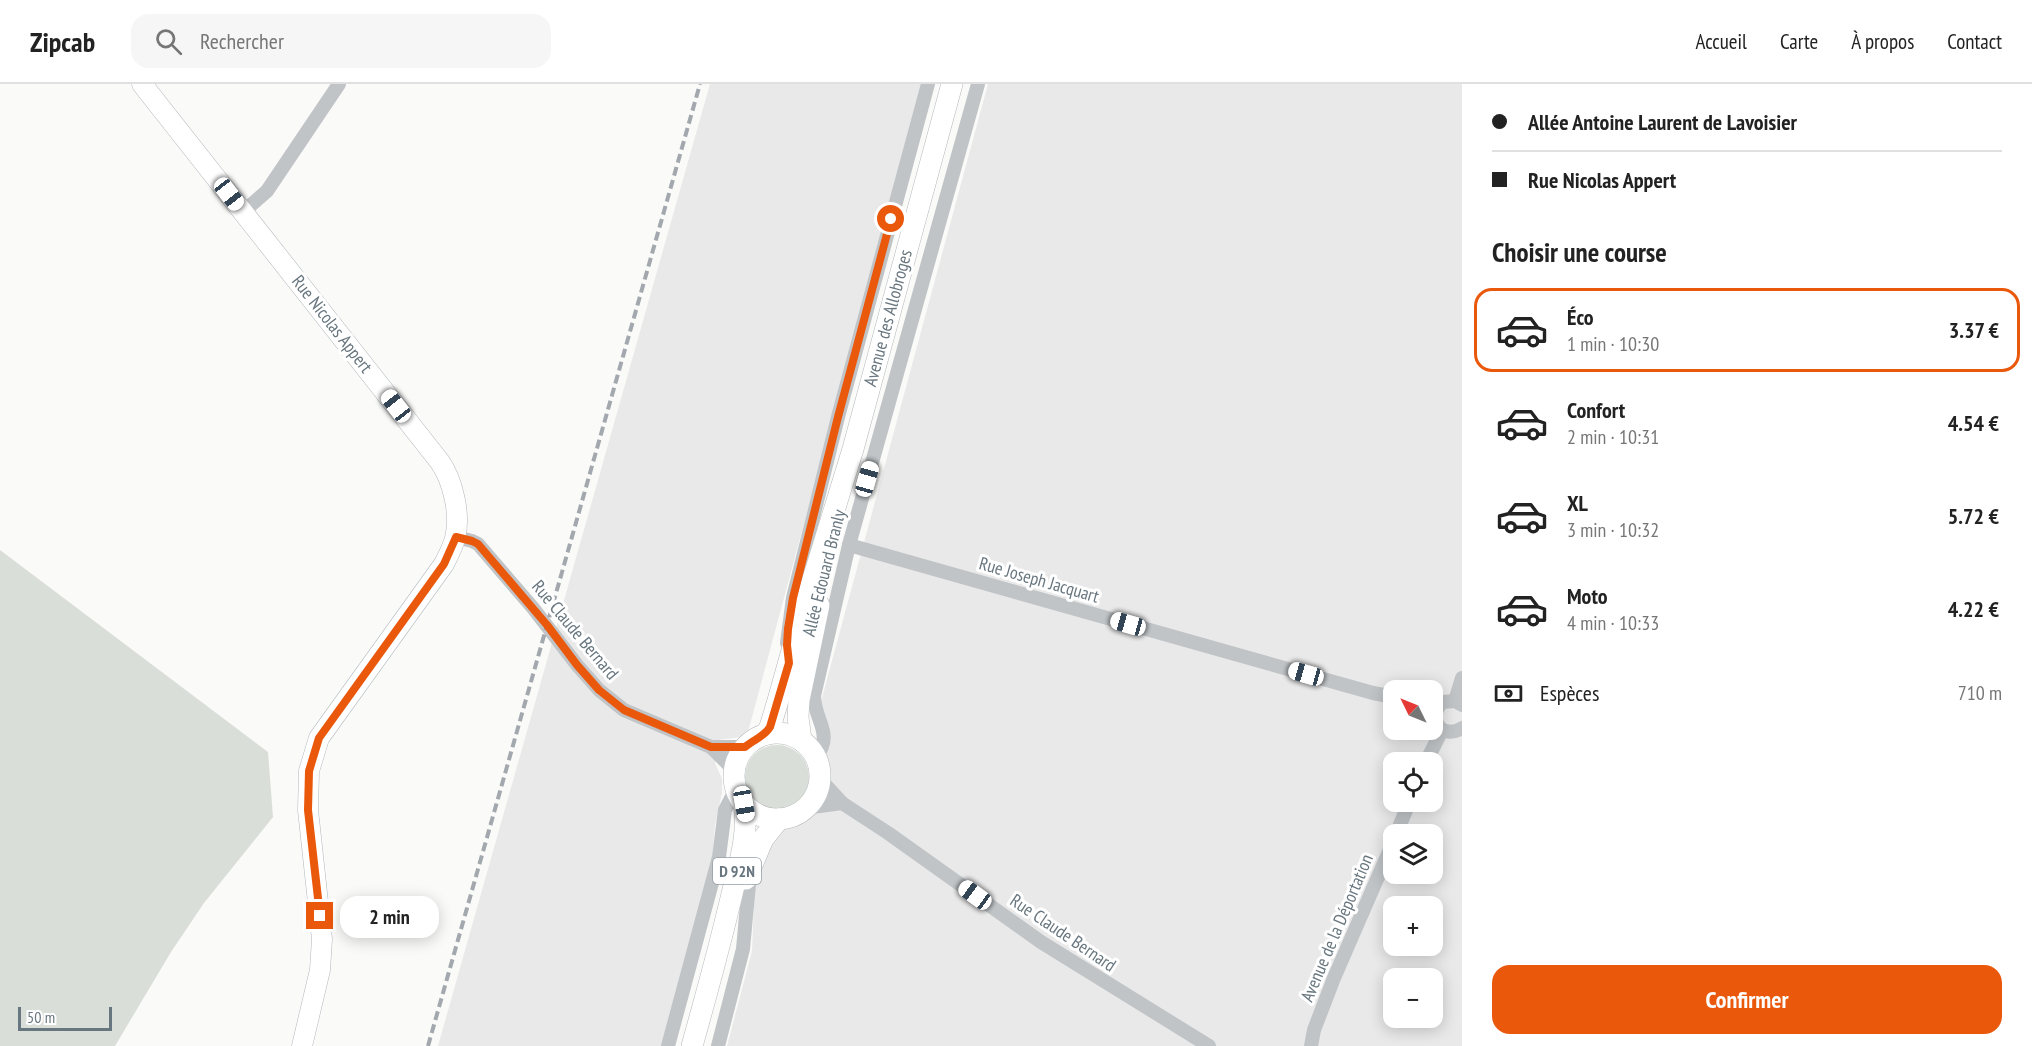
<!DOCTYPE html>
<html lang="fr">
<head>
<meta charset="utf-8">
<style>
  :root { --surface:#fff; --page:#f6f6f6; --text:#222; --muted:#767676; --line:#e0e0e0; --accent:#ea580c }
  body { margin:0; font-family:"PT Sans Narrow",sans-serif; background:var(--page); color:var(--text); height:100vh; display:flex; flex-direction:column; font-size:22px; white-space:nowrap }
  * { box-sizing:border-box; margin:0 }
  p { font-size:20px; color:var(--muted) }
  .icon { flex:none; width:33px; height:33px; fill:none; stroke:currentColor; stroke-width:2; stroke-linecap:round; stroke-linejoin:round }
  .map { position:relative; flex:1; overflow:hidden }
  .drawer { display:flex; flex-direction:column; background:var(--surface); width:570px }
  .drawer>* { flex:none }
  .top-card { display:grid; align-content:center; height:132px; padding:0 30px; background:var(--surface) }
  .needle { width:39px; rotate:313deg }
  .tools { position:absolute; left:1383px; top:596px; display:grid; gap:12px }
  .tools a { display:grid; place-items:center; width:60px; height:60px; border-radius:12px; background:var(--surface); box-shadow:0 3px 15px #0003; font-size:30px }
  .scale { position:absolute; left:18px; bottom:15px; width:94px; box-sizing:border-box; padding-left:6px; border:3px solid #68767f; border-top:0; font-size:16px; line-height:21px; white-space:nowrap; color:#68767f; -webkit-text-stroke:4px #fff; paint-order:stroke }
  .end { position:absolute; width:27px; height:27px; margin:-14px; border:8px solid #ea580c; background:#fff; box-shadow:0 0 0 3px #fff }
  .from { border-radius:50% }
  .bubble { position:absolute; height:42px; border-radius:18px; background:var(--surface); box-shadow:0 3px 15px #0003; font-size:20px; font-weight:700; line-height:42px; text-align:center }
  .car { position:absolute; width:18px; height:36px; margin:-18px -9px; border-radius:8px; box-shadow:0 0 4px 2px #0007; background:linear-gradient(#fff 24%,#345 0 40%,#fff 0 76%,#345 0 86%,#fff 0) }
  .top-card b { display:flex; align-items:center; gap:21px; height:57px; font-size:22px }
  .top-card b+b { border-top:2px solid var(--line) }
  .top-card i { width:15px; height:15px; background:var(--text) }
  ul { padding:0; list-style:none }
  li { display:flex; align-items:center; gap:18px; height:84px; margin:0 12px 9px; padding:0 18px; border:3px solid transparent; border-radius:18px }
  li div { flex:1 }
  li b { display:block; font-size:22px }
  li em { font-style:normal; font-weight:700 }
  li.current { border-color:var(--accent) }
  li>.icon { width:54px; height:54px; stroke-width:1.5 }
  h2 { padding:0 30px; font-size:27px; line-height:72px }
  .pay { display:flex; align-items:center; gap:15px; height:66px; padding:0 30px; font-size:22px }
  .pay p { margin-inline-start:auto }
  .cta { display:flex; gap:12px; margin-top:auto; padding:12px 30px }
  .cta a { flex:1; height:69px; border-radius:18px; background:var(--accent); color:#fff; font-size:24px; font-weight:700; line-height:69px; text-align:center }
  header { display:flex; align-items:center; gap:36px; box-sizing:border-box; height:84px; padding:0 30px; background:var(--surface); border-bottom:2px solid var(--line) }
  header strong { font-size:28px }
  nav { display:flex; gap:33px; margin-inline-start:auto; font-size:21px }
  .search { width:420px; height:54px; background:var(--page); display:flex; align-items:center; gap:15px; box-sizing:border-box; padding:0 21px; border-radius:18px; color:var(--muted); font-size:22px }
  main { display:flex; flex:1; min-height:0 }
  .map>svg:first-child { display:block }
  .built { fill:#e8e9e8; fill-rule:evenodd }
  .green { fill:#daded8 }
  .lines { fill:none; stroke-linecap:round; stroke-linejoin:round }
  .secondary-casing { stroke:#b2b8bc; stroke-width:21 }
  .primary-casing { stroke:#b4b8bb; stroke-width:22 }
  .street { stroke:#c0c4c7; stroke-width:14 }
  .secondary { stroke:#fff; stroke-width:20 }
  .primary { stroke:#fff; stroke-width:21 }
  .rail { stroke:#a2a8ad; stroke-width:4; stroke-dasharray:9 4.5; stroke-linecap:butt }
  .route { stroke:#ea580c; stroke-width:8 }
  .labels { text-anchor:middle; stroke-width:6; stroke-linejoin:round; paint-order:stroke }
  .shield { fill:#fff; stroke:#959fa5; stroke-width:1.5 }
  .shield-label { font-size:16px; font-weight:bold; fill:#68767f }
  .street-label { font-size:18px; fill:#68767f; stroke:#fff }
</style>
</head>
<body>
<header>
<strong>Zipcab</strong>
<div class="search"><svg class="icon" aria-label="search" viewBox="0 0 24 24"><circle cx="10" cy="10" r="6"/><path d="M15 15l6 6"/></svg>Rechercher</div>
<nav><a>Accueil</a><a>Carte</a><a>À propos</a><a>Contact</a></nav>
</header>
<main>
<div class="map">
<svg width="1462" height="962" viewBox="0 0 1462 962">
  <rect width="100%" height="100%" fill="#fafaf8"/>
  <g class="built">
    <path d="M 710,0 L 922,0 L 748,648 L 741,653 L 718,656 L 715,679 L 722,695 L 722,709 L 715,741 L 712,778 L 663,962 L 438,962 Z"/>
    <path d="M 988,0 L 1462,0 L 1462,962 L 727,962 L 752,867 L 755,793 L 772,754 L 787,744 L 803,738 L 818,724 L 827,699 L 827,653 L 819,625 ZM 1394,606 L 1432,606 L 1432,645 L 1394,645 ZM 1394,678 L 1432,678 L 1432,717 L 1394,717 ZM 1394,750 L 1432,750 L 1432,789 L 1394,789 ZM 1394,822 L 1432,822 L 1432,861 L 1394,861 ZM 1394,894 L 1432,894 L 1432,933 L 1394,933 Z"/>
  </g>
  <g class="green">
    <path d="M 0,466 L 268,668 L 273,733 L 204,819 L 171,868 L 115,962 L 0,962 Z"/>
    <circle cx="777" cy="693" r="32"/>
  </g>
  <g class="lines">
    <g class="secondary-casing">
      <path id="secondary" d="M 142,0 L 440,378 C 453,397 461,431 455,454 C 453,463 448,472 444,480 L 319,654 L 309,687 L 308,726 L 322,855 L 320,886 L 302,962"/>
    </g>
    <g class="primary-casing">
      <g id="primary">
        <circle cx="777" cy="692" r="43"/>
        <path d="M 766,650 L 770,643 L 777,620 L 802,531 L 853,365 L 952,0"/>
        <path d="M 801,656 L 798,633 L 799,616 L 819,521"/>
        <path d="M 746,795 L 763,755 L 779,735"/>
        <path d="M 692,962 C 706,912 720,861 732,810 C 739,781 749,750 744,720"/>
      </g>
    </g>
    <g class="street">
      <path d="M 243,128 L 267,107 L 339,0"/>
      <path d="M 456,453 L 472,457 L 478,460 L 533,524 L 577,581 L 599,606 L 624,626 L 711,663 L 745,663"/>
      <path d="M 849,461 L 1373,609 L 1394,613"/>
      <path d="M 787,559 L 793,514 L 838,333 L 928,0"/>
      <path d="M 1455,617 L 1462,594"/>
      <path d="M 1462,621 L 1455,617 L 1443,618 C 1425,633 1442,657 1462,644"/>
      <path d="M 711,663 L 734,686"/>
      <path d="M 816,674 C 834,648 815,639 814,612 L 849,461 L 978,0"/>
      <path d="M 1426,678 L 1442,646"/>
      <path d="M 820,695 L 842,719 L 888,749 L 1041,858 L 1209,962"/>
      <path d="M 805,724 L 842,719"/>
      <path d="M 1396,750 L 1410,717"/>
      <path d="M 668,962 L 719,773 L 725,726 L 736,705"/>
      <path d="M 718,962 L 743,865 L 749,800 L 746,794"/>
      <path d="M 1311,962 L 1314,946 L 1334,894 L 1394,756"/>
    </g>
    <use href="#secondary" class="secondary"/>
    <use href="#primary" class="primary"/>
    <path class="rail" d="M 428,962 L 700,0"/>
  </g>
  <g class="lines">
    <path class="route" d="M 320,832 L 308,726 L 309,687 L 319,654 L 444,480 L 456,453 L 472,457 L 478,460 L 547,541 L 577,581 L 599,606 L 624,626 L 711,663 L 745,663 C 753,656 764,653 770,643 L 789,579 L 787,561 L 788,545 L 793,514 L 838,333 L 891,135"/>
  </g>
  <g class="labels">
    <rect class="shield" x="713" y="774" width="48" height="26" rx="4.5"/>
    <g class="shield-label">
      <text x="737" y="793">D 92N</text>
    </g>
    <g class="street-label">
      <text transform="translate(888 234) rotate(-75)" y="6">Avenue des Allobroges</text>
      <text transform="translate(332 240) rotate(52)" y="6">Rue Nicolas Appert</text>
      <text transform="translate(824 489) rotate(-76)" y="6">Allée Edouard Branly</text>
      <text transform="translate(1039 496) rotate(16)" y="6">Rue Joseph Jacquart</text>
      <text transform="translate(575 546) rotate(50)" y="6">Rue Claude Bernard</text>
      <text transform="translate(1337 844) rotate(-67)" y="6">Avenue de la Déportation</text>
      <text transform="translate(1063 849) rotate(34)" y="6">Rue Claude Bernard</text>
    </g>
  </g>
</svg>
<div class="tools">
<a><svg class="needle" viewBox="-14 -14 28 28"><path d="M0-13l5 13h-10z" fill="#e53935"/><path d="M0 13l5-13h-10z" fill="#767676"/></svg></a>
<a><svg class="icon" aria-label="locate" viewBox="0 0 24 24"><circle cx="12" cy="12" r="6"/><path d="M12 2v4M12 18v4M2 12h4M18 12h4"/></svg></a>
<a><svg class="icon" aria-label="layers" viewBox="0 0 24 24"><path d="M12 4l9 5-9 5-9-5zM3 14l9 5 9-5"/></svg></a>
<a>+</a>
<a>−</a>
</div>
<div class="scale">50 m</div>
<i class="end from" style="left:891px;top:135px"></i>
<i class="end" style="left:320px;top:832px"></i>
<div class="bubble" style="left:340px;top:812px;width:99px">2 min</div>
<i class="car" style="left:229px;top:110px;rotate:142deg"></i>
<i class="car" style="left:396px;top:322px;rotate:322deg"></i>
<i class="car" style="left:867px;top:395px;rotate:16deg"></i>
<i class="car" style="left:1128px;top:540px;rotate:286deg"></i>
<i class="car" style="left:1306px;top:590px;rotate:286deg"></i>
<i class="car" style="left:744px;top:720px;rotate:170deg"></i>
<i class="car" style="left:975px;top:811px;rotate:306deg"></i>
</div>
<section class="drawer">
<div class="top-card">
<b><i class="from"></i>Allée Antoine Laurent de Lavoisier</b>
<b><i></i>Rue Nicolas Appert</b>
</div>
<h2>Choisir une course</h2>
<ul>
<li class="current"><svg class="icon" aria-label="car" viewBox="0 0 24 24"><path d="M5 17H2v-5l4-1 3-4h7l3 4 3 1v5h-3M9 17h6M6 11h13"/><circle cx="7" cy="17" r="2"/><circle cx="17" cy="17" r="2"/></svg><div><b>Éco</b><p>1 min · 10:30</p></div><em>3.37 €</em></li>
<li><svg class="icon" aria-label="car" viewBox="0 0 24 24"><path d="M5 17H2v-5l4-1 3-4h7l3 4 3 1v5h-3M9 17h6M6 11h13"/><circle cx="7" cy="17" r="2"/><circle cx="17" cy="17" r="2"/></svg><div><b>Confort</b><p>2 min · 10:31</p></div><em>4.54 €</em></li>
<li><svg class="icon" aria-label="car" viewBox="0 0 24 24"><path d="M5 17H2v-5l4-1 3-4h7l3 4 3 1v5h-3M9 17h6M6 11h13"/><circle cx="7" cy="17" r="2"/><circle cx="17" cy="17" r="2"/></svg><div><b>XL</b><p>3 min · 10:32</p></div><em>5.72 €</em></li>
<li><svg class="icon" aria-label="car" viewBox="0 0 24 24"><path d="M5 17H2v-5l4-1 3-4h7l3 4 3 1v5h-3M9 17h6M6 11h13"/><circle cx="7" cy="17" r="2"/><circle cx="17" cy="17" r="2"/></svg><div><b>Moto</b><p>4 min · 10:33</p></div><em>4.22 €</em></li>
</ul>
<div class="pay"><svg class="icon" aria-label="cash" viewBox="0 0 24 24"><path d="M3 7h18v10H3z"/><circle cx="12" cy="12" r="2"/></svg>Espèces<p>710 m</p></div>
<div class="cta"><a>Confirmer</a></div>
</section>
</main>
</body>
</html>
